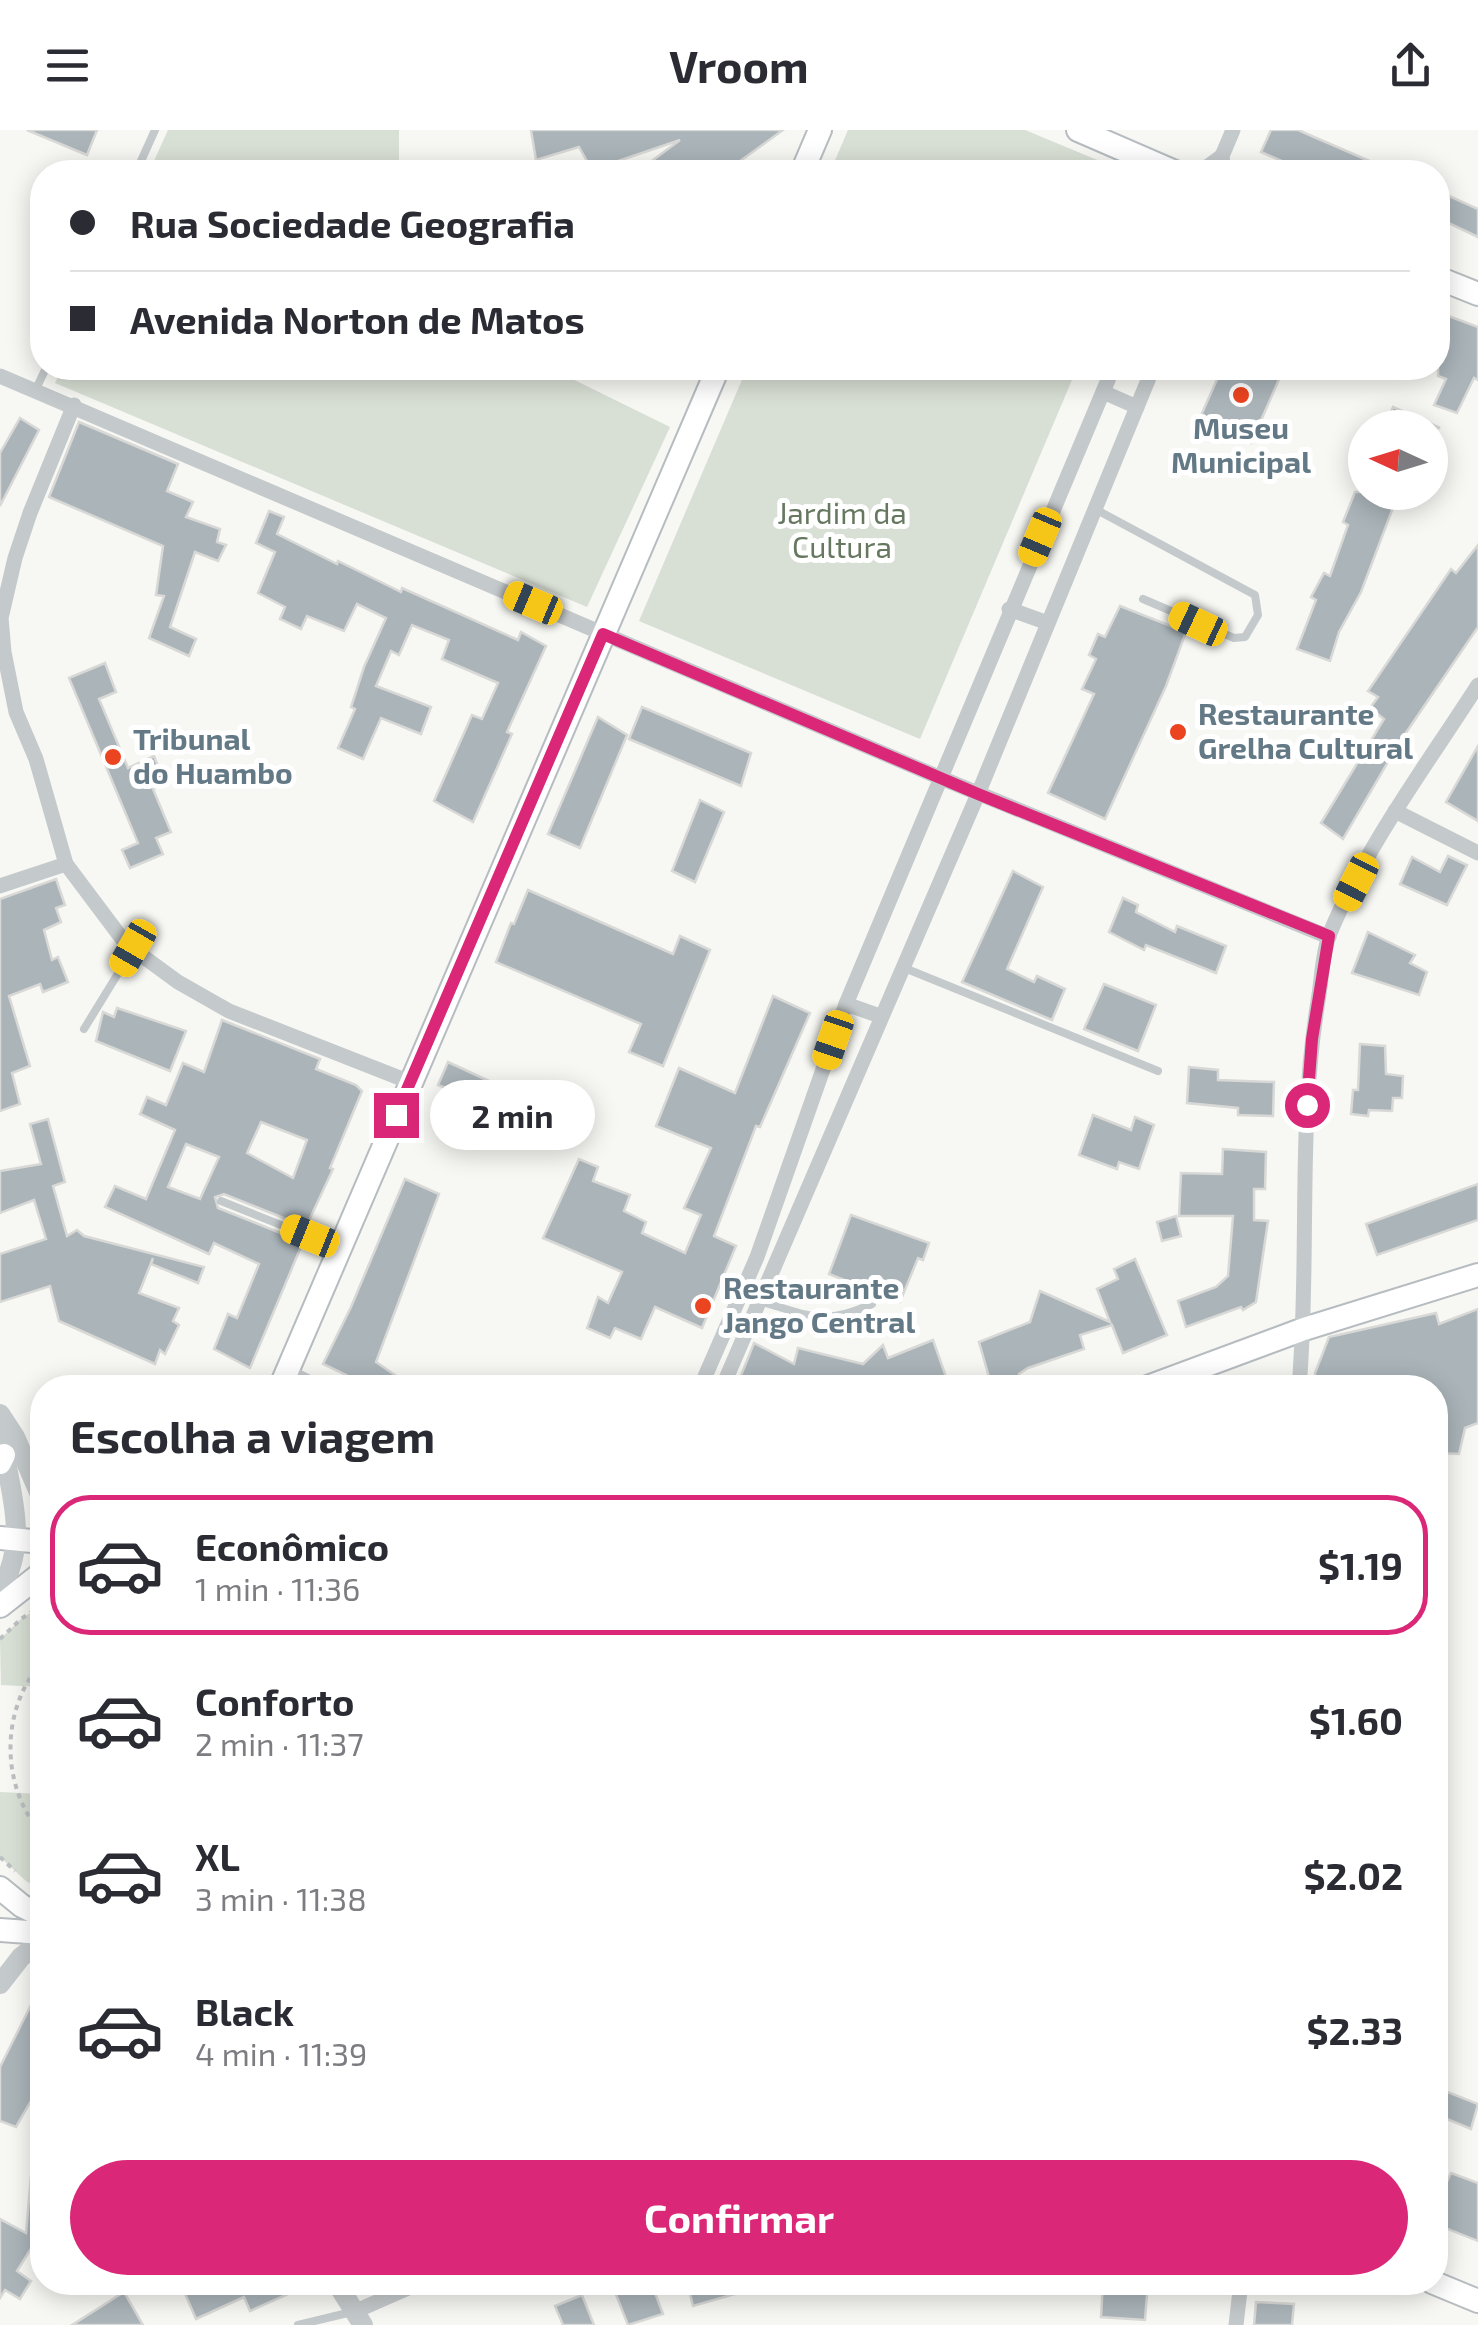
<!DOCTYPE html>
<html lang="pt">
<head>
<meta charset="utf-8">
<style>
  :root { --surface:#fff; --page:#f7f7f7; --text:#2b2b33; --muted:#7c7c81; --line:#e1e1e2; --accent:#db2777 }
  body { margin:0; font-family:"Exo 2",sans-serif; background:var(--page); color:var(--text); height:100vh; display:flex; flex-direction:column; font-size:38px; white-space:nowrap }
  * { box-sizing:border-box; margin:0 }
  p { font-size:32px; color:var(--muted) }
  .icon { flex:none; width:55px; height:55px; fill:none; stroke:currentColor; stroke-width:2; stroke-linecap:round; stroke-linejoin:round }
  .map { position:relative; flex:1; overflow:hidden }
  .drawer { position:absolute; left:30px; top:1245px; width:1418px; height:920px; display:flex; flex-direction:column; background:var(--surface); border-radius:40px; box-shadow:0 5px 25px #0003 }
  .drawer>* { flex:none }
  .hud { position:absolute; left:30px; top:30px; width:1420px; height:220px; border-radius:40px; box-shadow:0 5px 25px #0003; display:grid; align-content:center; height:220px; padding:0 40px; background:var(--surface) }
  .needle { width:65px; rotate:274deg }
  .fabs { position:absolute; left:1348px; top:280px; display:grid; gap:20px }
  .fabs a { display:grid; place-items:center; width:100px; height:100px; border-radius:50%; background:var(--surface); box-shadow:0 5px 25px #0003; font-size:50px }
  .end { position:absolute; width:45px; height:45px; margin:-22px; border:12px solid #db2777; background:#fff; box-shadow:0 0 0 5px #fff }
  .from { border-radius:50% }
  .bubble { position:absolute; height:70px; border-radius:35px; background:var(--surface); box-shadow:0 5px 25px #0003; font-size:32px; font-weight:700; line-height:70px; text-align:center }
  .car { position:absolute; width:30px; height:60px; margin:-30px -15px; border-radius:12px; box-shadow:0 0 8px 2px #0007; background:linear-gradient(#f5c518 24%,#345 0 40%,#f5c518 0 76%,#345 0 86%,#f5c518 0) }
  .hud b { display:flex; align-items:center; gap:35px; height:95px; font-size:38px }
  .hud b+b { border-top:2px solid var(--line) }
  .hud i { width:25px; height:25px; background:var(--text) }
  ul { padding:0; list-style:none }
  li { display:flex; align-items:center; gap:30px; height:140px; margin:0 20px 15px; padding:0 20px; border:5px solid transparent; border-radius:40px }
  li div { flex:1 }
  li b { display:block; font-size:38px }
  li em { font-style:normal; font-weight:700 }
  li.active { border-color:var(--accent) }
  li>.icon { width:90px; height:90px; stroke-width:1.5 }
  h2 { padding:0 40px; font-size:45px; line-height:120px }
  .cta { display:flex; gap:20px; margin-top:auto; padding:20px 40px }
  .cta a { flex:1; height:115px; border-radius:60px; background:var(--accent); color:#fff; font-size:40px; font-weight:700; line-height:115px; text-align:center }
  header { display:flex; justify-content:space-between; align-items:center; height:130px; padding:0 40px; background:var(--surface); font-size:45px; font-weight:700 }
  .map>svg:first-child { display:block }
  .green { fill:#d8dfd4 }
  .building { fill:#aab4b9; stroke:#d8d8d6; stroke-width:2.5; fill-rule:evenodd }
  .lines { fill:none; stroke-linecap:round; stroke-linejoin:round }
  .secondary-casing { stroke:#b6bcc0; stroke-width:26 }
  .path { stroke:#bdc0c2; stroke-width:4; stroke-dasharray:5 5; stroke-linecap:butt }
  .service { stroke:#c4c9cb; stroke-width:8 }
  .minor { stroke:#c4c9cb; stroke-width:15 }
  .tertiary { stroke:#c4c9cb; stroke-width:20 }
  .secondary { stroke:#fff; stroke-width:22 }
  .route { stroke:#db2777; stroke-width:12 }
  .poi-dot { fill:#eb4420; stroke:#fff; stroke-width:4 }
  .labels { text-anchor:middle; stroke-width:10; stroke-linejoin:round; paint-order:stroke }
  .poi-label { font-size:30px; font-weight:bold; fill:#647986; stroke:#fff; text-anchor:start }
  .park-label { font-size:30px; fill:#667860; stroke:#fff }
</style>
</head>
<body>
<header><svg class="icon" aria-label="menu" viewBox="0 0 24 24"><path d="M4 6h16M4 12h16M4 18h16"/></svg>Vroom<svg class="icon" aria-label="share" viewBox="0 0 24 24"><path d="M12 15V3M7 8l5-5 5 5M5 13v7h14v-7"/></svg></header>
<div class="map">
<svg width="1478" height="2195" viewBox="0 0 1478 2195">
  <rect width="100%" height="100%" fill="#f7f7f3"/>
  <g class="green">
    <path d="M 168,0 L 399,0 L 399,36 L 367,42 L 149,42 Z"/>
    <path d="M 848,0 L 1025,0 L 1126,42 L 830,42 Z"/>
    <path d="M 62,238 L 550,238 L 670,297 L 587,477 L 55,253 Z"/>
    <path d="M 747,238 L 1077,238 L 920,609 L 639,491 Z"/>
    <path d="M 42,1475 L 42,1557 L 1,1555 L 0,1509 L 21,1489 Z"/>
    <path d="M 0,1662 L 42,1664 L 42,1761 L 26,1751 L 0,1727 Z"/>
  </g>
  <g class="building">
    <path d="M 27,0 L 97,0 L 87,25 Z"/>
    <path d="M 531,0 L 783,0 L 725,42 L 637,42 L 680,10 L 592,40 L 579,17 L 536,30 Z"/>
    <path d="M 1271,0 L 1298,0 L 1395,42 L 1307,42 L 1261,22 Z"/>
    <path d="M 1438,61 L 1478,79 L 1478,107 L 1438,88 Z"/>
    <path d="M 1438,182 L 1478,197 L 1478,250 L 1474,248 L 1457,283 L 1434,275 L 1446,249 L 1438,246 Z"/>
    <path d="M 1222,238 L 1284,238 L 1251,313 L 1199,290 Z"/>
    <path d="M 1393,277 L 1440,298 L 1385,298 Z"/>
    <path d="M 20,288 L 39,300 L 0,376 L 0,323 Z"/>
    <path d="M 79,292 L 178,334 L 167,361 L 193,372 L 186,387 L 220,399 L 217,412 L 226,415 L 218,431 L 195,422 L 170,497 L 196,509 L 189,526 L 149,508 L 164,466 L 156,465 L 163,416 L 49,367 Z"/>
    <path d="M 1355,362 L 1399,362 L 1361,462 L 1339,502 L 1330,531 L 1297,519 L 1316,470 L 1311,467 L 1324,443 L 1330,446 L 1348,395 L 1343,392 Z"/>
    <path d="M 269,381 L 284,387 L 277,404 L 337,434 L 338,431 L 401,462 L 402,458 L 518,510 L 521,502 L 546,516 L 507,602 L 512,604 L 473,692 L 434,671 L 472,585 L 482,589 L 498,553 L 442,529 L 449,510 L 412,495 L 399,525 L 391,521 L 376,556 L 431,577 L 421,604 L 381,588 L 363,629 L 338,618 L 355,579 L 351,577 L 364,537 L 386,488 L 357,474 L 344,501 L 307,486 L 301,499 L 280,489 L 285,477 L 258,463 L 275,422 L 256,413 Z"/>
    <path d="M 1478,415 L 1478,497 L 1399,613 L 1343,709 L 1321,693 L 1384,589 L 1370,578 L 1378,567 L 1368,561 L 1451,439 L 1456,443 Z"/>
    <path d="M 1120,476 L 1186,502 L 1166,556 L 1105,689 L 1048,663 L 1094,564 L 1082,559 L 1096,529 L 1089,525 L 1098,504 L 1105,507 Z"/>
    <path d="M 105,533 L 116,562 L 99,569 L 128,638 L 154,626 L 165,654 L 153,659 L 171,702 L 156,708 L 163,724 L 130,738 L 122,720 L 138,713 L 69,548 Z"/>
    <path d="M 642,577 L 751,623 L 741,656 L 629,609 Z"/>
    <path d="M 598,587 L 627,605 L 580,718 L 548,704 Z"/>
    <path d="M 1478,616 L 1478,691 L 1446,672 Z"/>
    <path d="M 700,670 L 724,682 L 695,752 L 672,741 Z"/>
    <path d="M 1448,726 L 1467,735 L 1447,775 L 1400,754 L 1412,727 L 1440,742 Z"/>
    <path d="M 1013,741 L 1043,757 L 1007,839 L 1034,852 L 1037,846 L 1065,859 L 1052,890 L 962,852 Z"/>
    <path d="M 56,749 L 65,775 L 56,778 L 61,792 L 44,800 L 52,830 L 58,827 L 68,852 L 43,862 L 40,854 L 9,866 L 30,936 L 12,943 L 20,974 L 0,981 L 0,769 Z"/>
    <path d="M 528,760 L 673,824 L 680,806 L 710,820 L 663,936 L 629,922 L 641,894 L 496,832 L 511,793 L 514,794 Z"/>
    <path d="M 1123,768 L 1138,775 L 1136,782 L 1175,802 L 1177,796 L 1226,816 L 1216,843 L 1146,815 L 1144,820 L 1109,802 Z"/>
    <path d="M 1368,802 L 1415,825 L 1410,833 L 1427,842 L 1419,865 L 1352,843 Z"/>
    <path d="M 1104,854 L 1156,875 L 1138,921 L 1084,899 Z"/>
    <path d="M 773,866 L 810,883 L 760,997 L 756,996 L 714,1106 L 736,1116 L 702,1198 L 655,1177 L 641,1209 L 615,1198 L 610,1208 L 587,1198 L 598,1167 L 608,1173 L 622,1142 L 543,1108 L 579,1029 L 598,1037 L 593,1051 L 630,1065 L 624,1081 L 646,1092 L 642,1103 L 685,1123 L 701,1085 L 684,1078 L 711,1018 L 656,996 L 679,938 L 735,963 Z"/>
    <path d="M 117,878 L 186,901 L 170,941 L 96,911 L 103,882 L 114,887 Z"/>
    <path d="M 222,890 L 320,929 L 316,939 L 356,955 L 362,961 L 330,1038 L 333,1039 L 306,1097 L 224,1064 L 215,1067 L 218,1078 L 303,1112 L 250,1238 L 214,1219 L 228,1184 L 237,1188 L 259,1134 L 214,1113 L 209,1124 L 105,1077 L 115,1056 L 146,1069 L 175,1000 L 140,984 L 147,967 L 166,975 L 183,933 L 204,942 ZM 261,992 L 307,1010 L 293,1048 L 247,1023 ZM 186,1014 L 219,1027 L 200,1069 L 168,1057 Z"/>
    <path d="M 1360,914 L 1385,916 L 1386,944 L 1403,946 L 1402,968 L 1393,968 L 1392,981 L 1369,980 L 1368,986 L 1351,984 L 1353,960 L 1358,960 Z"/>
    <path d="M 448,932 L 489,951 L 481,972 L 438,955 Z"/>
    <path d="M 1189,937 L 1218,940 L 1218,950 L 1274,952 L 1273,986 L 1238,985 L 1238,978 L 1187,973 Z"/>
    <path d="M 1093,985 L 1131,1000 L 1135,987 L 1154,995 L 1139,1039 L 1119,1032 L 1117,1039 L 1079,1025 Z"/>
    <path d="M 48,989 L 65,1052 L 53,1056 L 67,1106 L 77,1100 L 84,1106 L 204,1137 L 198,1153 L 151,1134 L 153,1128 L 139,1163 L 179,1178 L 173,1191 L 179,1195 L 165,1224 L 160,1220 L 155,1234 L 59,1191 L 50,1156 L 0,1172 L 0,1124 L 46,1109 L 34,1070 L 0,1083 L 0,1041 L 41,1034 L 30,994 Z"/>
    <path d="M 1223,1019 L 1266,1022 L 1265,1059 L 1254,1059 L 1254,1090 L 1268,1091 L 1256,1172 L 1243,1180 L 1241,1177 L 1186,1197 L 1178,1171 L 1216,1157 L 1228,1146 L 1233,1086 L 1179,1086 L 1181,1043 L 1222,1044 Z"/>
    <path d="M 405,1049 L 439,1064 L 376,1232 L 414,1258 L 335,1258 L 346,1245 L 323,1234 L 351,1177 Z"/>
    <path d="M 1478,1054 L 1478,1090 L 1377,1125 L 1366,1094 Z"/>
    <path d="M 851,1085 L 929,1113 L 923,1130 L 918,1128 L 900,1172 L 829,1144 Z"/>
    <path d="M 1176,1086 L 1181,1106 L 1162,1111 L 1157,1092 Z"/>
    <path d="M 1135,1129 L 1167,1205 L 1123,1223 L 1112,1195 L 1080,1205 L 1084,1219 L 1028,1238 L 1019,1244 L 1019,1249 L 997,1257 L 996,1253 L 991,1254 L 979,1212 L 1030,1192 L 1040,1161 L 1110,1192 L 1097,1159 L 1118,1149 L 1114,1139 Z"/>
    <path d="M 1478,1179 L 1478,1293 L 1465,1298 L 1459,1324 L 1435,1323 L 1435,1258 L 1314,1258 L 1315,1243 L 1329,1207 L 1436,1183 L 1439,1194 Z"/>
    <path d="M 933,1210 L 950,1258 L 736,1258 L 754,1213 L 794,1234 L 798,1218 L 863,1234 L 883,1215 L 888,1228 Z"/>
    <path d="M 42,1853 L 42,1952 L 16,1997 L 0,1991 L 0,1937 Z"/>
    <path d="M 1435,1957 L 1478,1974 L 1471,1999 L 1435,1984 Z"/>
    <path d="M 1451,2043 L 1478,2053 L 1478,2111 L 1435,2094 L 1435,2055 L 1444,2058 Z"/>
    <path d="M 31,2046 L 42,2046 L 42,2121 L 32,2117 L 17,2141 L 31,2151 L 20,2169 L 5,2160 L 0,2168 L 0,2089 L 26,2103 Z"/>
    <path d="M 180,2152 L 198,2152 L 202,2162 L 224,2152 L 315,2152 L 250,2181 L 244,2167 L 196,2189 Z"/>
    <path d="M 611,2152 L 651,2152 L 663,2184 L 628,2195 Z"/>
    <path d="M 687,2152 L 758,2152 L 759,2157 L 693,2176 Z"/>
    <path d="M 1103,2152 L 1148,2152 L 1145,2190 L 1101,2187 Z"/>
    <path d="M 124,2162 L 143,2195 L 72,2195 Z"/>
    <path d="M 582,2165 L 594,2195 L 563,2195 L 555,2176 Z"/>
    <path d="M 1256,2172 L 1294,2174 L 1292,2195 L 1254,2195 Z"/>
  </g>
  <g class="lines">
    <g class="secondary-casing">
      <g id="secondary">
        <path d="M 1078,0 L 1175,42"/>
        <path d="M 802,42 L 820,0"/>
        <path d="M 1438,148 L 1478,164"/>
        <path d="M 280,1258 L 718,238"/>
        <path d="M 1145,1258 L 1304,1199 L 1478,1145"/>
        <path d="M 0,1333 L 4,1325"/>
        <path d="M 0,1408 L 42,1412"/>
        <path d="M 0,1476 L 42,1443"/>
        <path d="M 0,1758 L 22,1776 L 42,1786"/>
        <path d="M 0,1800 L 42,1803"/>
        <path d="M 1432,2152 L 1478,2171"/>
      </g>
    </g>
    <g class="path">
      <path d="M 0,1509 L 21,1489 L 42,1475"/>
      <path d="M 42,1532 C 0,1579 0,1657 42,1704"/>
      <path d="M 0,1727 L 15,1741"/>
    </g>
    <g class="service">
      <path d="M 136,42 L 155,0"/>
      <path d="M 35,261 L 46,238"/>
      <path d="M 1095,379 L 1255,465 L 1258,485 L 1245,507 L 1234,508 L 1143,469"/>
      <path d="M 902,837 L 1158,941"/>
      <path d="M 84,899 L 133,819"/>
      <path d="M 221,1071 L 336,1117"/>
      <path d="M 759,1171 C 810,1185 821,1197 872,1174"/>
      <path d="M 298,2195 L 352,2182"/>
    </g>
    <g class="minor">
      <path d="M 1200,42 L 1222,26"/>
      <path d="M 1224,42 L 1222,26 L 1233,0"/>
      <path d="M 0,246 L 941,648 L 1329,807"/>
      <path d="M 1103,262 L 1137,277"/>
      <path d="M 74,275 L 30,383 L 15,428 L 1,488 L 4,522 L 16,582 L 36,629 L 66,734 L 126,814 L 178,852 L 229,881 L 410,952"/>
      <path d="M 1009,479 L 1048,493"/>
      <path d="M 1395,681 L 1478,723"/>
      <path d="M 0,756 L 66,734"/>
      <path d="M 846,874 L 880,886"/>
      <path d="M 288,1242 L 320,1258"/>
      <path d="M 700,1258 L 757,1127 L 846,874 L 1113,238"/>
      <path d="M 722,1258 L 978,664 L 1153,238"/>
      <path d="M 1299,1258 C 1310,1129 1297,999 1318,871 C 1322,849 1322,823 1330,803 C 1367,714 1426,636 1478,555"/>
      <path d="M 356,2181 L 422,2152"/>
      <path d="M 1236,2195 L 1241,2152"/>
    </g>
    <g class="tertiary">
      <path d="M 0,1284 L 15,1307 L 42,1369"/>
      <path d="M 0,1299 C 7,1353 32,1409 0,1460"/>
      <path d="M 0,1854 L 21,1827 L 42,1811"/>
      <path d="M 336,2152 L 363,2195"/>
    </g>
    <use href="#secondary" class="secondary"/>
  </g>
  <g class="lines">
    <path class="route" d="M 396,985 L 603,504 L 978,664 L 1329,806 L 1312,909 L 1307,975"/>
  </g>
  <g class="poi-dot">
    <circle cx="1241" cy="265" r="10"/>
    <circle cx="1178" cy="602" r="10"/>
    <circle cx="113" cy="627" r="10"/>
    <circle cx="703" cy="1176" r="10"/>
  </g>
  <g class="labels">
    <g class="poi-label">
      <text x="1241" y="309" text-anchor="middle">Museu<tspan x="1241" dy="34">Municipal</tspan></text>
      <text x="1198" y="595">Restaurante<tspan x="1198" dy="34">Grelha Cultural</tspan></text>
      <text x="133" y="620">Tribunal<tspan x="133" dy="34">do Huambo</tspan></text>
      <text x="723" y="1169">Restaurante<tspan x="723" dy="34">Jango Central</tspan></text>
    </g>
    <g class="park-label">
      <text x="842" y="394">Jardim da<tspan x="842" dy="34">Cultura</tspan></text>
    </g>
  </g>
</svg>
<div class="fabs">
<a><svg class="needle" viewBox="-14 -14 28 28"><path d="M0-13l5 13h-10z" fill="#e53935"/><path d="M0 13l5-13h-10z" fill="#7c7c81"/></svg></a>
</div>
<i class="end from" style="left:1307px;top:975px"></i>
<i class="end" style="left:396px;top:985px"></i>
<div class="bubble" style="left:430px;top:950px;width:165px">2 min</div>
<i class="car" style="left:1040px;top:407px;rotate:203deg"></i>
<i class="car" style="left:533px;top:473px;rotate:293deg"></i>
<i class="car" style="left:1198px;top:494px;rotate:295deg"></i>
<i class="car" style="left:1356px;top:752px;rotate:207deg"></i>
<i class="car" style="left:133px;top:818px;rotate:210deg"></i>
<i class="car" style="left:833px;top:910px;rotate:199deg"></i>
<i class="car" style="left:310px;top:1106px;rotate:292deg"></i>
<div class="hud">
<b><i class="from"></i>Rua Sociedade Geografia</b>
<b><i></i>Avenida Norton de Matos</b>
</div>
<section class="drawer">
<h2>Escolha a viagem</h2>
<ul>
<li class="active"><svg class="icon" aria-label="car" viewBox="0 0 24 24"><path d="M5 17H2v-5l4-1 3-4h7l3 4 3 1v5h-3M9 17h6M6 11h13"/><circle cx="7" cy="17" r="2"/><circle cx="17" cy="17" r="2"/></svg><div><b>Econômico</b><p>1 min · 11:36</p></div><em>$1.19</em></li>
<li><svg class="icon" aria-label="car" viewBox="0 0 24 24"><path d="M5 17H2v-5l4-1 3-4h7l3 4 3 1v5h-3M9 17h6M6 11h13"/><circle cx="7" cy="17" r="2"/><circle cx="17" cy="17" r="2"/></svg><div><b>Conforto</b><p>2 min · 11:37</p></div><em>$1.60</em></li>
<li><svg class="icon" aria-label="car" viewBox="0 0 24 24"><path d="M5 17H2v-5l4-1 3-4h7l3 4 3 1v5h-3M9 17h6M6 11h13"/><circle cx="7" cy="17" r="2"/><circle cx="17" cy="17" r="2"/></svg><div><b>XL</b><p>3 min · 11:38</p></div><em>$2.02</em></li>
<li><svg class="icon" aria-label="car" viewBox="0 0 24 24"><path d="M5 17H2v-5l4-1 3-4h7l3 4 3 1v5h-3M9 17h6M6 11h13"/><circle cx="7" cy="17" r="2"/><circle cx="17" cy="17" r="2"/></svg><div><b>Black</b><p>4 min · 11:39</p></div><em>$2.33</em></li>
</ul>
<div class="cta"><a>Confirmar</a></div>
</section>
</div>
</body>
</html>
